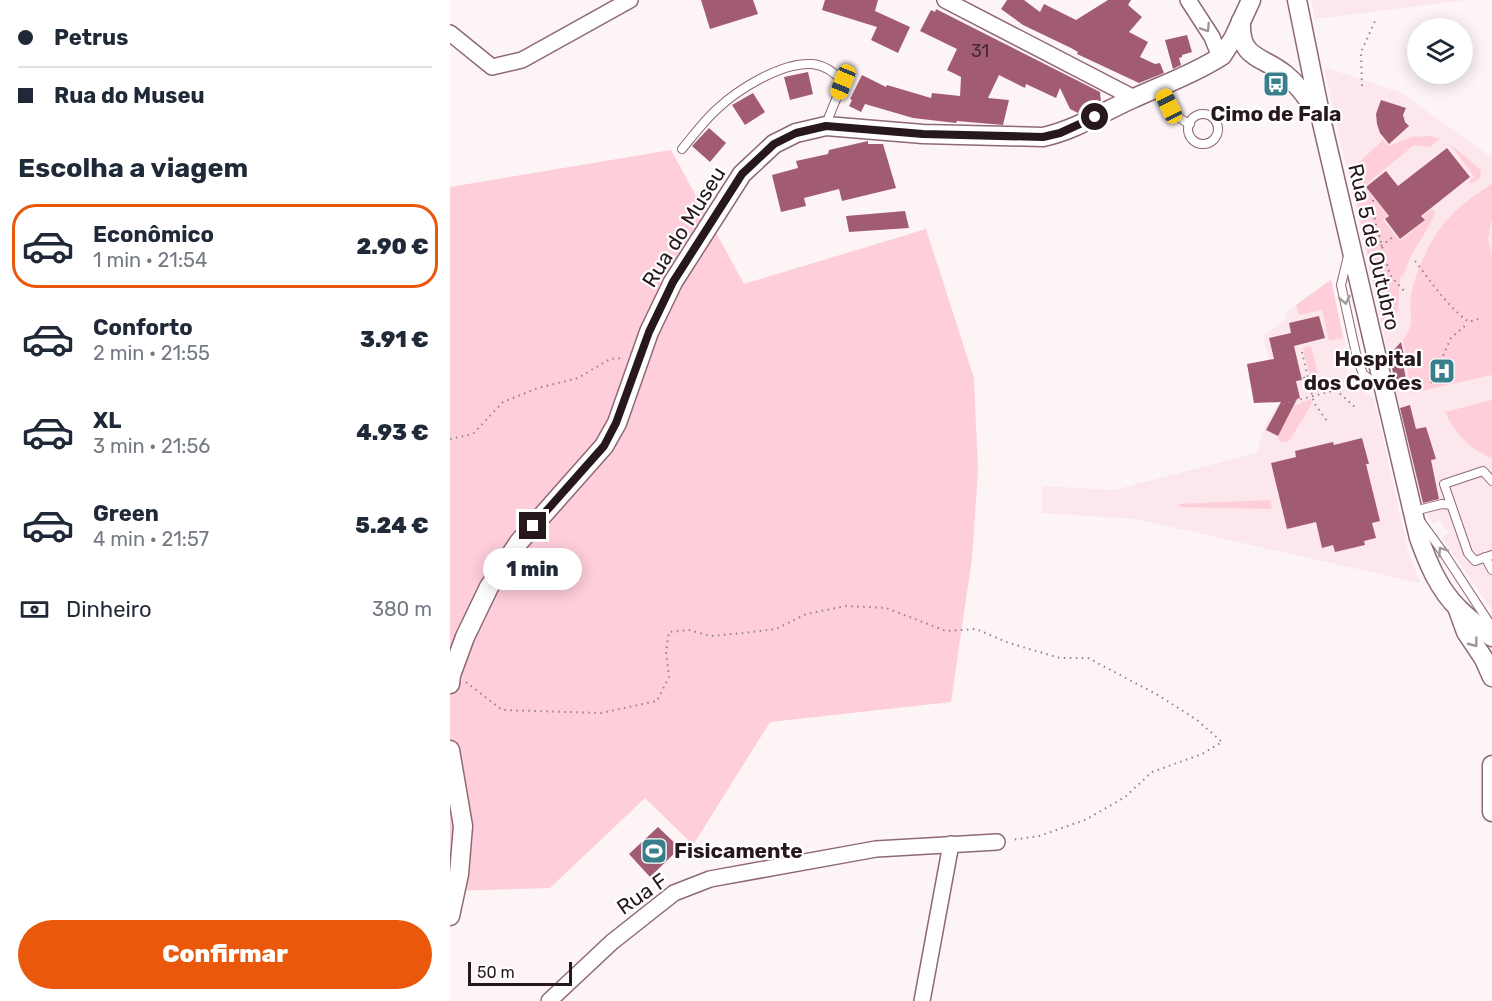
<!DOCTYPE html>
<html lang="pt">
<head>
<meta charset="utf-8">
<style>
  :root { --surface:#fff; --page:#f2f2f3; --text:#1f2937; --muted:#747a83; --line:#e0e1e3; --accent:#ea580c }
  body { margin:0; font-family:Rubik,sans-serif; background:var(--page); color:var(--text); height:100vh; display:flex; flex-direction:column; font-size:22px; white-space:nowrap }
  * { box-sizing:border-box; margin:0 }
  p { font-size:20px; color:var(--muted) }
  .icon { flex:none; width:33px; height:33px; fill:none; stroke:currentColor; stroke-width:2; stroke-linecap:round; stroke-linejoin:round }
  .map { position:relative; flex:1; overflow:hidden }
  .drawer { display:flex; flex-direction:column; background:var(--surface); width:450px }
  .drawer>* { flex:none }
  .top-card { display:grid; align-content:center; height:132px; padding:0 18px; background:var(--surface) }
  .controls { position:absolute; left:957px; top:18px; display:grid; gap:12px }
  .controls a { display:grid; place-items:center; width:66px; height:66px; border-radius:50%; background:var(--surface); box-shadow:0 3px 15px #0003; font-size:30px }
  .scale { position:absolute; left:18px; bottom:15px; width:104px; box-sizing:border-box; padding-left:6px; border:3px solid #26181c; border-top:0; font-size:16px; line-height:21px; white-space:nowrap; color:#26181c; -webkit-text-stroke:4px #fff; paint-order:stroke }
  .end { position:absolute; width:27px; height:27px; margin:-14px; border:8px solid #26181c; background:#fff; box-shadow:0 0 0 3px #fff }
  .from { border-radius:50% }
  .bubble { position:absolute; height:42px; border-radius:21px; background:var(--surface); box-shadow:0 3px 15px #0003; font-size:20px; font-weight:800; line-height:42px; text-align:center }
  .car { position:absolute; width:18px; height:36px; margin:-18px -9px; border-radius:8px; box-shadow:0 0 4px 2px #0007; background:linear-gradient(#f5c518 24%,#345 0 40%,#f5c518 0 76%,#345 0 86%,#f5c518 0) }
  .top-card b { display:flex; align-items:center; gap:21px; height:57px; font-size:22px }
  .top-card b+b { border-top:2px solid var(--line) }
  .top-card i { width:15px; height:15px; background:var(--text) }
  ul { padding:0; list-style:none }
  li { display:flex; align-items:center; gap:18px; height:84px; margin:0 12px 9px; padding:0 6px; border:3px solid transparent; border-radius:24px }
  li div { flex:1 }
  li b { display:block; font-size:22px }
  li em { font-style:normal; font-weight:800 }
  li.selected { border-color:var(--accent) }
  li>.icon { width:54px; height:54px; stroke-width:1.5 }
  h2 { padding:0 18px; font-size:27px; line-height:72px }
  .pay { display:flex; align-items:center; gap:15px; height:66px; padding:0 18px; font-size:22px }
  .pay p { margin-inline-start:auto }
  .cta { display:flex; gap:12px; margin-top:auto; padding:12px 18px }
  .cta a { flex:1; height:69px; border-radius:36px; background:var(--accent); color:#fff; font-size:24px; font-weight:800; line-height:69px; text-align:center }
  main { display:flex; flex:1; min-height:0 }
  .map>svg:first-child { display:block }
  .built { fill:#fce7ec }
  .green { fill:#feceda }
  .building { fill:#a25c71 }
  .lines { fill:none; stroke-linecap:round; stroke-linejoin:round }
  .service-casing { stroke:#8e6973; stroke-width:10 }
  .minor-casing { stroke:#8e6973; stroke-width:18 }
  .tertiary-casing { stroke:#8e6973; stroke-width:21 }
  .path { stroke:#908588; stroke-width:2; stroke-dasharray:1.5 4.5; stroke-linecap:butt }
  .service { stroke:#fff; stroke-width:8 }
  .minor { stroke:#fff; stroke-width:15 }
  .tertiary { stroke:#fff; stroke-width:18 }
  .oneway { stroke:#9d9799 }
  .route { stroke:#26181c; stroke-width:8 }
  .labels { text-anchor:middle; stroke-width:4.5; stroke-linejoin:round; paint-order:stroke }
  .number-label { font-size:18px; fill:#452931 }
  .poi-label { font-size:21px; font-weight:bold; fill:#26181c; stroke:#fff }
  .street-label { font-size:21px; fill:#26181c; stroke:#fff }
</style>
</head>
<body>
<main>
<section class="drawer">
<div class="top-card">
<b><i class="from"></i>Petrus</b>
<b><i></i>Rua do Museu</b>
</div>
<h2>Escolha a viagem</h2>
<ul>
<li class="selected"><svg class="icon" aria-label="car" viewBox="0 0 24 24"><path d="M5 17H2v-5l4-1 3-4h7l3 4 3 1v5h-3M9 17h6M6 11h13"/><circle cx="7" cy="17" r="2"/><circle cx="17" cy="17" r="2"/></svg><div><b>Econômico</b><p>1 min · 21:54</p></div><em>2.90 €</em></li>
<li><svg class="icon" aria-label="car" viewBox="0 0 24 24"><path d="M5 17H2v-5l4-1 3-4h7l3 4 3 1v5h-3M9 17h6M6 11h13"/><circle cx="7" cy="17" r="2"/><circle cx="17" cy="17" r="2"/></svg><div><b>Conforto</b><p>2 min · 21:55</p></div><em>3.91 €</em></li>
<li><svg class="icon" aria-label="car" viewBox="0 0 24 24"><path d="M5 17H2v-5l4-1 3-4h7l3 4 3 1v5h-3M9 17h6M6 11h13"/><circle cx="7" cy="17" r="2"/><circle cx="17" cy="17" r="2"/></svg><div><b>XL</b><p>3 min · 21:56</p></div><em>4.93 €</em></li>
<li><svg class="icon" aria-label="car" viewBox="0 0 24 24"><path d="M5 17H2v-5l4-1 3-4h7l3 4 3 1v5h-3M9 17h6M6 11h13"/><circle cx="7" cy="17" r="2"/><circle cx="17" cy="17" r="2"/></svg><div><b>Green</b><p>4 min · 21:57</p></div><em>5.24 €</em></li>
</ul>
<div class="pay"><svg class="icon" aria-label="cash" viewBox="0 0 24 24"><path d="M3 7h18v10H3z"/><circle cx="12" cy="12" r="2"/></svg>Dinheiro<p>380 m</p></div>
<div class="cta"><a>Confirmar</a></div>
</section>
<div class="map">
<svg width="1042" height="1001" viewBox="0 0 1042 1001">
  <rect width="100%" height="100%" fill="#fdf4f6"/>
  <g class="built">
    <path d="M 861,0 L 1015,0 L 865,19 Z"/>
    <path d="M 874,67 L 952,93 L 1042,158 L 1042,610 L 992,538 L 999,533 L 990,520 L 983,524 L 972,505 Z"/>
    <path d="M 881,279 L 896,347 L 893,348 L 897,370 L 905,386 L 924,398 L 958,550 L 970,583 L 686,519 L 592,513 L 592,486 L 664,490 L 807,453 L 814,427 L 829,403 L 813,336 L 836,319 L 835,313 Z"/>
  </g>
  <g class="green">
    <path d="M 980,136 L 990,139 L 980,147 L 964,145 L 914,186 L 938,216 L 933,220 L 950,241 L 976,220 L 973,216 L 982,209 L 985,212 L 981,222 L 961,256 L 953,276 L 950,277 L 948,309 L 940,329 L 934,331 L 900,171 L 933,140 L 939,146 L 962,137 Z"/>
    <path d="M 1000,144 L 1031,170 L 1030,178 L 1021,184 L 1019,181 L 1024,177 Z"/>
    <path d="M 221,150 L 294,284 L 476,229 L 524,378 L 528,471 L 522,558 L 501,702 L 320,722 L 243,845 L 195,798 L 100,888 L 0,891 L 0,187 Z"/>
    <path d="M 1042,184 L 1042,217 L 1038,239 L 1042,257 L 1042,375 L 962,393 L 956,364 L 958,364 L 953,340 C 967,321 958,316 961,296 C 964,277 978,244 990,229 C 1002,211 1024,195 1042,184 Z"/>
    <path d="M 881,280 L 893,338 L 879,341 L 872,310 L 849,315 L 846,305 Z"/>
    <path d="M 861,346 L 872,391 L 864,393 L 853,348 Z"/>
    <path d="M 861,399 L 862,403 L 840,440 L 834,442 L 829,441 L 828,436 L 844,406 Z"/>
    <path d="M 1042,400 L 1042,458 C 1018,448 1006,434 995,412 Z"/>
    <path d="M 820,500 L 822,509 L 730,507 L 729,504 Z"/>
  </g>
  <g class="building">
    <path d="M 251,0 L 303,0 L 308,14 L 260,29 Z"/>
    <path d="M 375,0 L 428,0 L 425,11 L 460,27 L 448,53 L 421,40 L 427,27 L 372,10 Z"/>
    <path d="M 557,0 L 574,0 L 590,12 L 594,4 L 626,20 L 658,0 L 681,0 L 678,5 L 692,17 L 679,32 L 698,42 L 690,57 L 705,64 L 710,63 L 714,73 L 689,83 L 627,54 L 628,52 L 621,48 L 573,25 L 551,9 Z"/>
    <path d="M 486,9 L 650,92 L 651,102 L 628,113 L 620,109 L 610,88 L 606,98 L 576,84 L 575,88 L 549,75 L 538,98 L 559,100 L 553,125 L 507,121 L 506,123 L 463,118 L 415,104 L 411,112 L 399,106 L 402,100 L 400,99 L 412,75 L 436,87 L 437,85 L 481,98 L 482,93 L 510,96 L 511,77 L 497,70 L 507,49 L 470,31 L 481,10 L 485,12 Z"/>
    <path d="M 737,35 L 742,52 L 732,55 L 732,57 L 729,58 L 731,65 L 723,69 L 715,40 Z"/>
    <path d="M 358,72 L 363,94 L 340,100 L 334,77 Z"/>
    <path d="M 303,93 L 315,112 L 295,125 L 282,105 Z"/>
    <path d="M 931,100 L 956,108 L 953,115 L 955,122 L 959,126 L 939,144 L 930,133 L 927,124 L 926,114 Z"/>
    <path d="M 259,128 L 276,143 L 260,162 L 242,146 Z"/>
    <path d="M 418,141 L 418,144 L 433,144 L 446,188 L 392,201 L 389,189 L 354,198 L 356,206 L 331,212 L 322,175 L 348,168 L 346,161 L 378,154 L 379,150 Z"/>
    <path d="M 997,148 L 1020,177 L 971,216 L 975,220 L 950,239 L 935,219 L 939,216 L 916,187 L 936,171 L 948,186 Z"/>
    <path d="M 455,211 L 459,228 L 399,232 L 396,216 Z"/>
    <path d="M 869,316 L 875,338 L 844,346 L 852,380 L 846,381 L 850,398 L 847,399 L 828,436 L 816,430 L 831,402 L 804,403 L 797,364 L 824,359 L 819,338 L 841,333 L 839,323 Z"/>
    <path d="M 951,342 L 956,364 L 953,364 L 958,388 L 947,390 L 939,355 Z"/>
    <path d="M 960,405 L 966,429 L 976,427 L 986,459 L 981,460 L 989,499 L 973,503 L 950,408 Z"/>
    <path d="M 912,438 L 919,464 L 916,464 L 930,521 L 922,523 L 926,538 L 914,541 L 915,545 L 885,552 L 883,545 L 872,548 L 866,522 L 837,529 L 821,463 L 846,457 L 845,451 L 883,442 L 884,445 Z"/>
    <path d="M 208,827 L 230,848 L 200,877 L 179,854 Z"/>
  </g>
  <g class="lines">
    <g class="service-casing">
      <g id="service">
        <path d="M 710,88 C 718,104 723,117 740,124"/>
        <circle cx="753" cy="129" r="15"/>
        <path d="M 232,149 C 243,136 253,122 266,110 C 287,90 331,62 362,64 C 375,65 385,73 393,82 L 376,124"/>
        <path d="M 898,256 L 891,285 L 907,358 L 913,374 L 929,386"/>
        <path d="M 1042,481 L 1033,471 L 994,484 L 1018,553 L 1025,561 L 1042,555"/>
        <path d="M 964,511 L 992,504 L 1001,505"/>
        <path d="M 971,522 L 995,555 L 1042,627"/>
        <path d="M 1035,557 L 1042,570"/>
      </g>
    </g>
    <g class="minor-casing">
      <g id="minor">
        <path d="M 495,0 L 684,98"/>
        <path d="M 738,0 L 762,37 L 770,57 L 772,56"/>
        <path d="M 0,33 L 42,67 L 72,60 L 180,0"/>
        <path d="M 99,1001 L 162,942 L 224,893 L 260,879 L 426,849 L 547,842"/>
        <path d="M 472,1001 L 501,844"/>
      </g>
    </g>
    <g class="tertiary-casing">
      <g id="tertiary">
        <path d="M 847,0 L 872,123 L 969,538 C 978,563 989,590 1009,609 C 1019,619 1031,628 1042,637"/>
        <path d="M 791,21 C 789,60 812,55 836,75 C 848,85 857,97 866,111"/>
        <path d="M 772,56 L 784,37 L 801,0"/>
        <path d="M 1008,610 L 1016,632 L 1034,659 L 1042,677"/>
        <path d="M 0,684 L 1,675 L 15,637 L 39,587 L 69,542 L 154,446 L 167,423 L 199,332 L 223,282 L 292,174 L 324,144 L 346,133 L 376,126 L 473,134 L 593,137 C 625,130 653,112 682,99 C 712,85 742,75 770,57"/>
        <path d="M 0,750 L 13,826 L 9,874 L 0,916"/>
        <path d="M 1042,765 L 1042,812"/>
      </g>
    </g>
    <g class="path">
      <path d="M 912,86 L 911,52 L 926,19"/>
      <path d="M 923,200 L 925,221 L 940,275 L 955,292"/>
      <path d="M 931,246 L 944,236"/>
      <path d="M 965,261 C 982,283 997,306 1019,322 L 1028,319"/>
      <path d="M 852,352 L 864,403 L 877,421"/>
      <path d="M 854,377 L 857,390 L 861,389"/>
      <path d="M 981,383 L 1001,338 L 1018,323"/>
      <path d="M 833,404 L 886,390 L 907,409"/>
      <path d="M 0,439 L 23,434 L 53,402 L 88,388 L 128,378 L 160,359 L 174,358"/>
      <path d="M 16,682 L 52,710 L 151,713 L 207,701 L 219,677 L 216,652 L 219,632 L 239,630 L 260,636 L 294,633 L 326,629 L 356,614 L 396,606 L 436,608 L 496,631 L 526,629 L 559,643 L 610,658 L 638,658 L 708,695 L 747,720 L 772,742 L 752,754 L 702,772 L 675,797 L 635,820 L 589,836 L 562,840"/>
    </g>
    <use href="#service" class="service"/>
    <use href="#minor" class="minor"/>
    <use href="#tertiary" class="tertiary"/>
  </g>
  <defs><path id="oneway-chevron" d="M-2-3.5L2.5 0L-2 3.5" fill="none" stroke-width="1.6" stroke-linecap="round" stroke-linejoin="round" transform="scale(1.5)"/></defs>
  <g class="oneway">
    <use href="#oneway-chevron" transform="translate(756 28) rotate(57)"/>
    <use href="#oneway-chevron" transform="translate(895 300) rotate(78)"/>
    <use href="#oneway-chevron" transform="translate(992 551) rotate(-124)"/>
    <use href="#oneway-chevron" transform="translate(1024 643) rotate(53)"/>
  </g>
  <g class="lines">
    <path class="route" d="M 83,526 L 154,446 L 166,423 L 199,332 L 223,282 L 292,174 L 324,144 L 346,133 L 376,126 L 473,134 L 593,137 L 610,133 L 645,117"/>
  </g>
  <defs>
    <g id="bus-square" transform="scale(1.35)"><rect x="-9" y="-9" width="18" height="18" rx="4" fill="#397e8b" stroke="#fff"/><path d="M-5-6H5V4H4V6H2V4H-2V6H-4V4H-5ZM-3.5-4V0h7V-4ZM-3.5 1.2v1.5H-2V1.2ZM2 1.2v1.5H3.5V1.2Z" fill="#fff"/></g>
    <g id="hospital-square" transform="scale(1.35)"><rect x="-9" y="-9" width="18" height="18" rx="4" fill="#397e8b" stroke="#fff"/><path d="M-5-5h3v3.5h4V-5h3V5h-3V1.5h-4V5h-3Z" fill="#fff"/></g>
    <g id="stadium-square" transform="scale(1.35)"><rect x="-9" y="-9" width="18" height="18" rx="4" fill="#397e8b" stroke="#fff"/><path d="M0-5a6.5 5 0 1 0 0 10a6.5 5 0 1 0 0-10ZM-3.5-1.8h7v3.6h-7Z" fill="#fff"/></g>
  </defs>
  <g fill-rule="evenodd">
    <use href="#bus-square" x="826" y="84"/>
    <use href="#hospital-square" x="992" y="371"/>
    <use href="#stadium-square" x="204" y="851"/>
  </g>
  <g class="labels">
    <g class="number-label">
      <text x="530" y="57">31</text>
    </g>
    <g class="poi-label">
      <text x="826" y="121">Cimo de Fala</text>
      <text x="972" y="366" text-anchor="end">Hospital<tspan x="972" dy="24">dos Covões</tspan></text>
      <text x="224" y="858" text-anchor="start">Fisicamente</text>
    </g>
    <g class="street-label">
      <text transform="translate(234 227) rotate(-58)" y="7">Rua do Museu</text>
      <text transform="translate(924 247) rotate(77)" y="7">Rua 5 de Outubro</text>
      <text transform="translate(192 894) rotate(-35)" y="7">Rua F</text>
    </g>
  </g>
</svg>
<div class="controls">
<a><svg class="icon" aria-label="layers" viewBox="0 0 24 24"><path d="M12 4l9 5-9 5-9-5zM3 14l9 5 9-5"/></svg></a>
</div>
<div class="scale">50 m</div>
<i class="end from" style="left:645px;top:117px"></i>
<i class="end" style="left:83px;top:526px"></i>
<div class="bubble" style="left:33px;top:548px;width:99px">1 min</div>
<i class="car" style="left:393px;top:82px;rotate:202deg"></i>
<i class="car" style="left:719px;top:106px;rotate:334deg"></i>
</div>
</main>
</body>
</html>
